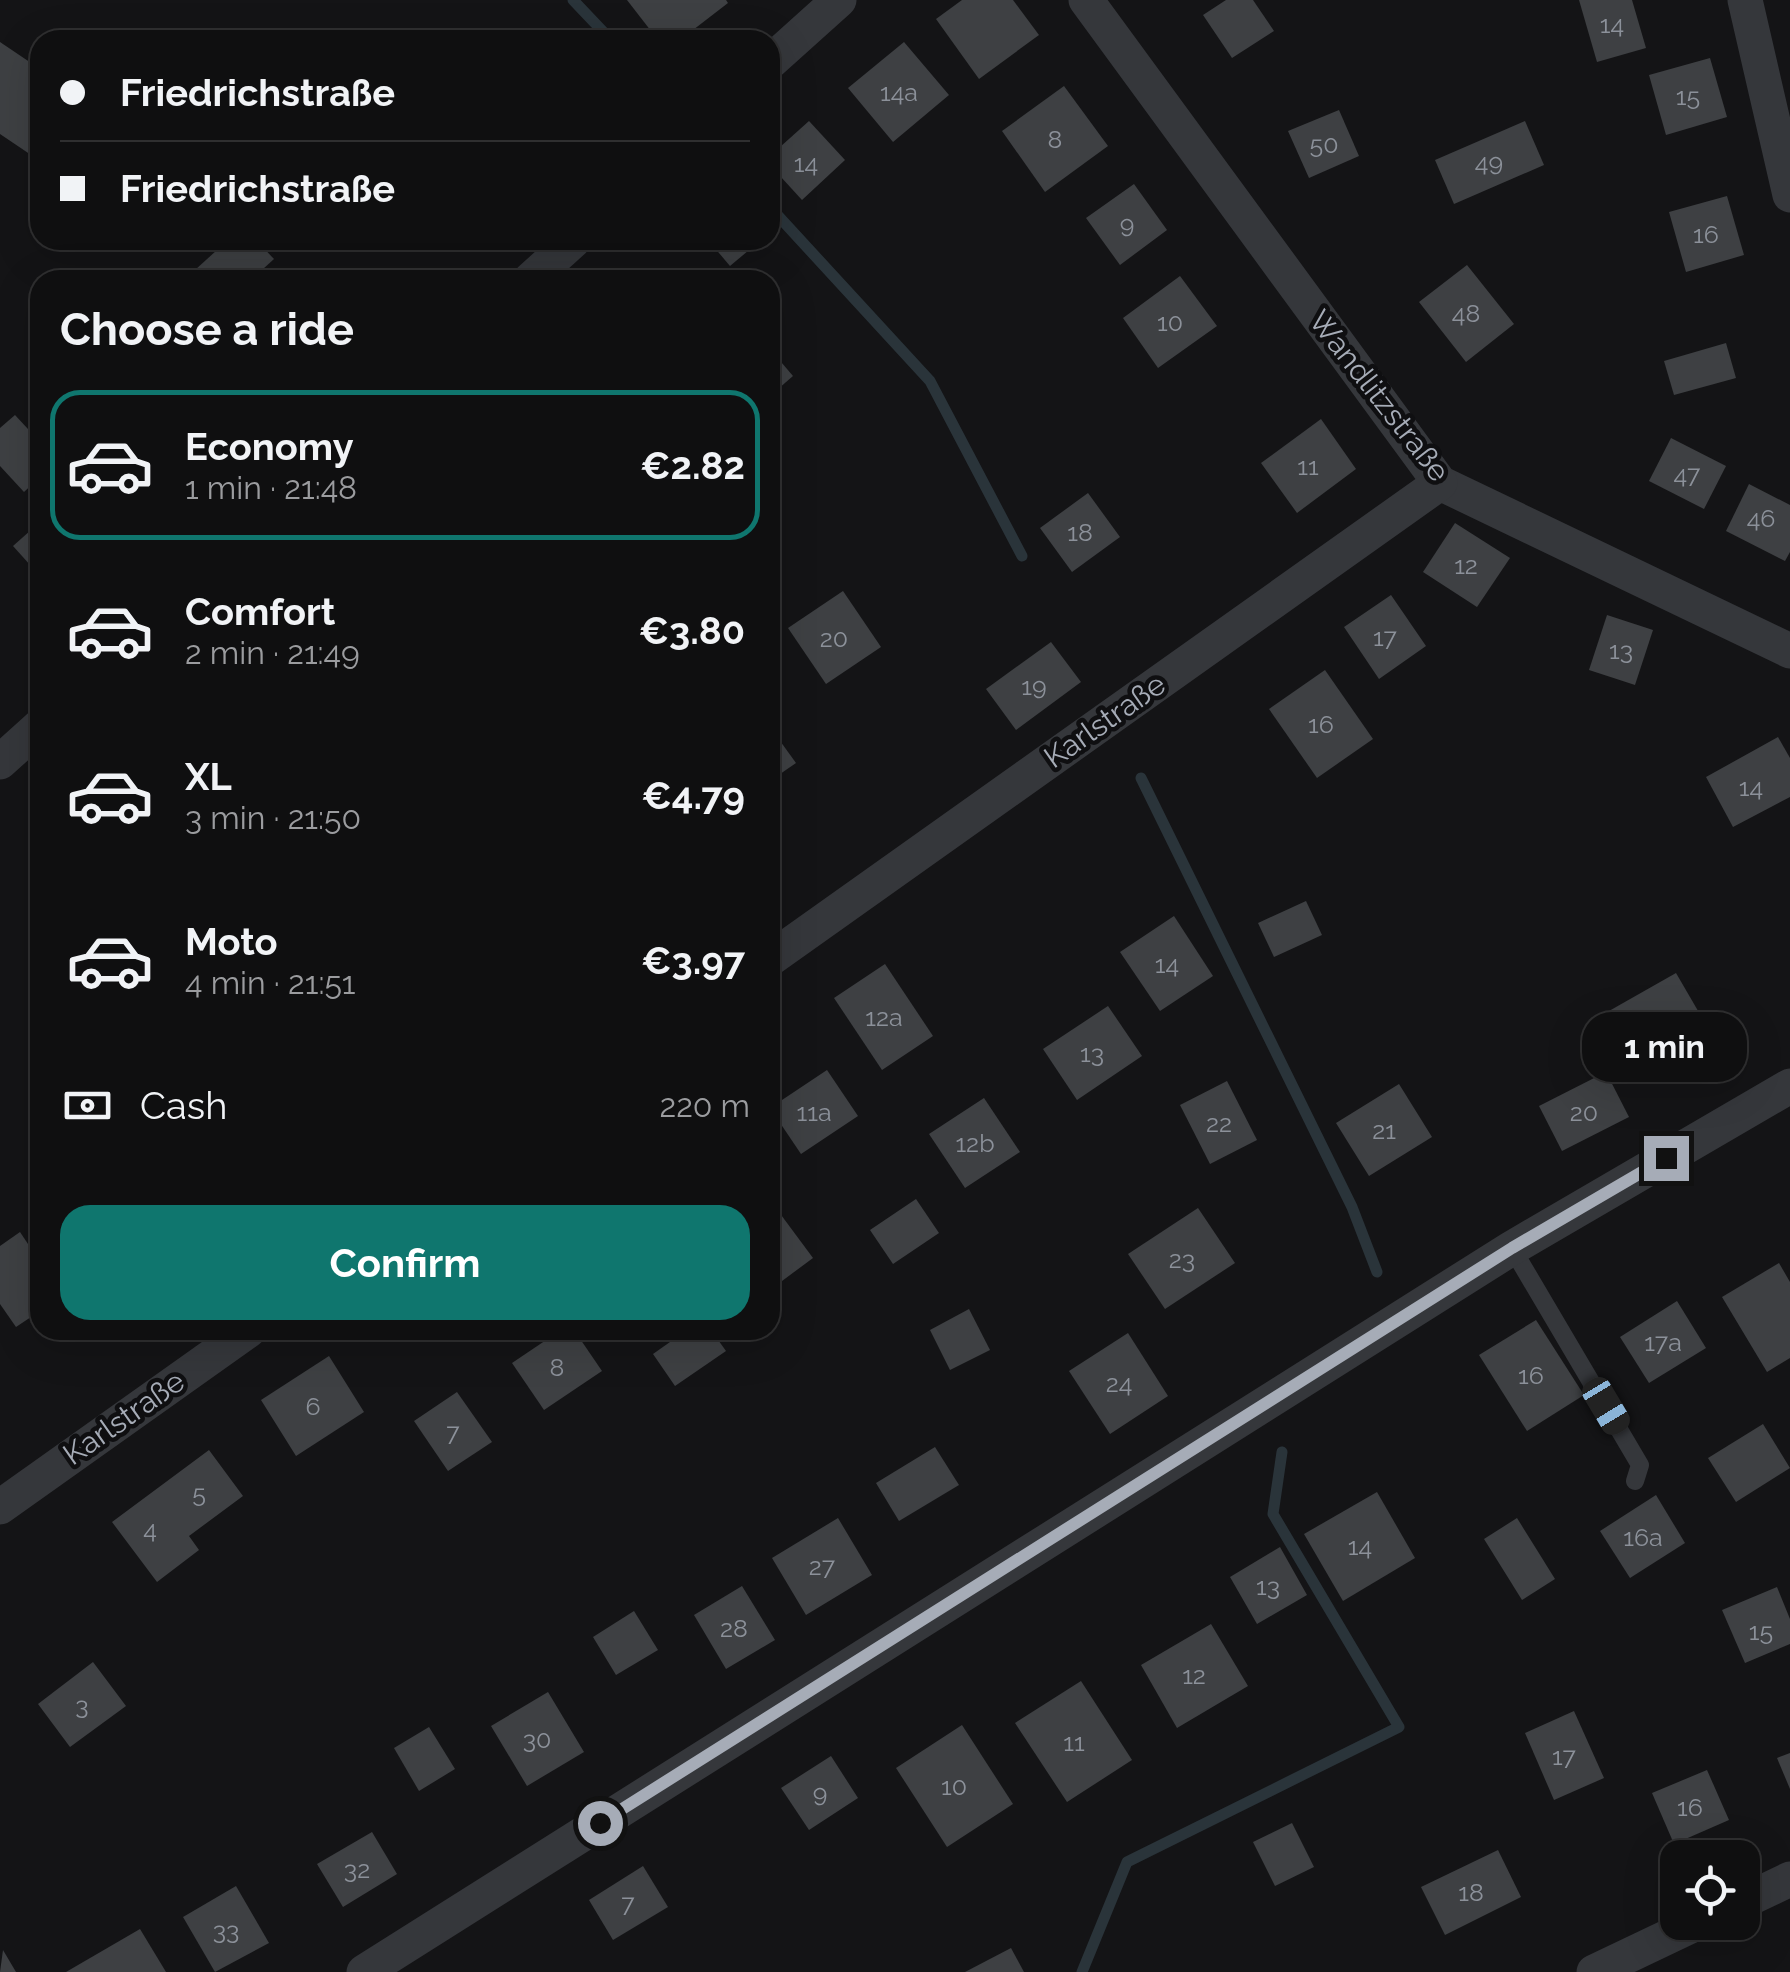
<!DOCTYPE html>
<html lang="en">
<head>
<meta charset="utf-8">
<style>
  :root { --surface:#0f0f10; --page:#1d1d1e; --text:#f1f3f6; --muted:#9b9c9f; --line:#2f2f30; --accent:#0f766e }
  body { margin:0; font-family:Raleway,sans-serif; background:var(--page); color:var(--text); height:100vh; display:flex; flex-direction:column; font-size:38px; white-space:nowrap }
  * { box-sizing:border-box; margin:0 }
  p { font-size:32px; color:var(--muted) }
  .icon { flex:none; width:55px; height:55px; fill:none; stroke:currentColor; stroke-width:2; stroke-linecap:round; stroke-linejoin:round }
  .map { position:relative; flex:1; overflow:hidden }
  .drawer { position:absolute; left:30px; top:270px; width:750px; height:1070px; display:flex; flex-direction:column; background:var(--surface); border-radius:30px; box-shadow:0 10px 40px #0002,0 0 0 2px var(--line) }
  .drawer>* { flex:none }
  .banner { position:absolute; left:30px; top:30px; width:750px; height:220px; border-radius:30px; box-shadow:0 10px 40px #0002,0 0 0 2px var(--line); display:grid; align-content:center; height:220px; padding:0 30px; background:var(--surface) }
  .tools { position:absolute; left:1660px; top:1840px; display:grid; gap:20px }
  .tools a { display:grid; place-items:center; width:100px; height:100px; border-radius:20px; background:var(--surface); box-shadow:0 10px 40px #0002,0 0 0 2px var(--line); font-size:50px }
  .end { position:absolute; width:45px; height:45px; margin:-22px; border:12px solid #a6acb7; background:#111; box-shadow:0 0 0 5px #111 }
  .from { border-radius:50% }
  .bubble { position:absolute; height:70px; border-radius:30px; background:var(--surface); box-shadow:0 10px 40px #0002,0 0 0 2px var(--line); font-size:32px; font-weight:700; line-height:70px; text-align:center }
  .car { position:absolute; width:30px; height:60px; margin:-30px -15px; border-radius:12px; box-shadow:0 0 8px 2px #0007; background:linear-gradient(#222 24%,#8ab4d8 0 40%,#222 0 76%,#8ab4d8 0 86%,#222 0) }
  .banner b { display:flex; align-items:center; gap:35px; height:95px; font-size:38px }
  .banner b+b { border-top:2px solid var(--line) }
  .banner i { width:25px; height:25px; background:var(--text) }
  ul { padding:0; list-style:none }
  li { display:flex; align-items:center; gap:30px; height:150px; margin:0 20px 15px; padding:0 10px; border:5px solid transparent; border-radius:30px }
  li div { flex:1 }
  li b { display:block; font-size:38px }
  li em { font-style:normal; font-weight:700 }
  li.on { border-color:var(--accent) }
  li>.icon { width:90px; height:90px; stroke-width:1.5 }
  h2 { padding:0 30px; font-size:45px; line-height:120px }
  .pay { display:flex; align-items:center; gap:25px; height:110px; padding:0 30px; font-size:38px }
  .pay p { margin-inline-start:auto }
  .primary-button { display:flex; gap:20px; margin-top:auto; padding:20px 30px }
  .primary-button a { flex:1; height:115px; border-radius:30px; background:var(--accent); color:#fff; font-size:40px; font-weight:700; line-height:115px; text-align:center }
  .map>svg:first-child { display:block }
  .lines { fill:none; stroke-linecap:round; stroke-linejoin:round }
  .stream { stroke:#2a343a; stroke-width:11 }
  .building { fill:#3e4043 }
  .lane { stroke:#35373b; stroke-width:18 }
  .street { stroke:#35373b; stroke-width:35 }
  .route { stroke:#a6acb7; stroke-width:12 }
  .labels { text-anchor:middle; stroke-width:9; stroke-linejoin:round; paint-order:stroke }
  .number-label { font-size:25px; fill:#8c919a }
  .street-label { font-size:30px; fill:#a6acb7; stroke:#0f0f11 }
</style>
</head>
<body>
<div class="map">
<svg width="1790" height="1972" viewBox="0 0 1790 1972">
  <rect width="100%" height="100%" fill="#141416"/>
  <g class="lines">
    <g class="stream">
      <path d="M 573,0 L 611,40"/>
      <path d="M 770,207 L 930,381 L 1022,556"/>
      <path d="M 1141,778 L 1352,1207 L 1377,1272"/>
      <path d="M 1082,1972 L 1127,1862 L 1399,1727 L 1273,1514 L 1282,1452"/>
    </g>
  </g>
  <g class="building">
    <path d="M 627,0 L 726,0 L 728,3 L 680,40 L 658,40 Z"/>
    <path d="M 962,0 L 1013,0 L 1039,35 L 979,79 L 936,19 Z"/>
    <path d="M 1226,0 L 1253,0 L 1274,31 L 1232,58 L 1203,15 Z"/>
    <path d="M 1579,0 L 1632,0 L 1646,48 L 1597,62 Z"/>
    <path d="M 0,42 L 40,69 L 40,161 L 0,134 Z"/>
    <path d="M 904,42 L 949,95 L 893,142 L 848,88 Z"/>
    <path d="M 1710,58 L 1727,117 L 1666,135 L 1649,75 Z"/>
    <path d="M 1064,86 L 1108,146 L 1045,192 L 1002,131 Z"/>
    <path d="M 1339,110 L 1359,156 L 1309,178 L 1288,131 Z"/>
    <path d="M 809,121 L 845,160 L 802,200 L 770,165 L 770,156 Z"/>
    <path d="M 1525,121 L 1544,165 L 1454,204 L 1435,160 Z"/>
    <path d="M 1134,184 L 1167,230 L 1120,265 L 1086,218 Z"/>
    <path d="M 1727,196 L 1744,255 L 1686,272 L 1669,212 Z"/>
    <path d="M 228,240 L 256,240 L 274,259 L 251,280 L 204,280 L 195,270 Z"/>
    <path d="M 708,240 L 761,240 L 730,266 Z"/>
    <path d="M 1467,265 L 1514,324 L 1466,362 L 1419,302 Z"/>
    <path d="M 1180,276 L 1217,326 L 1158,368 L 1123,318 Z"/>
    <path d="M 1726,343 L 1736,378 L 1674,395 L 1664,361 Z"/>
    <path d="M 770,349 L 793,376 L 770,396 Z"/>
    <path d="M 15,415 L 40,442 L 40,477 L 24,492 L 0,466 L 0,428 Z"/>
    <path d="M 1321,419 L 1356,469 L 1297,513 L 1261,463 Z"/>
    <path d="M 1671,438 L 1726,466 L 1704,509 L 1649,481 Z"/>
    <path d="M 1749,484 L 1790,505 L 1790,552 L 1785,561 L 1726,531 Z"/>
    <path d="M 1088,493 L 1120,537 L 1072,572 L 1040,528 Z"/>
    <path d="M 40,522 L 40,576 L 13,546 Z"/>
    <path d="M 1455,523 L 1510,558 L 1477,607 L 1423,572 Z"/>
    <path d="M 843,591 L 881,647 L 826,684 L 788,628 Z"/>
    <path d="M 1391,595 L 1426,646 L 1379,679 L 1344,627 Z"/>
    <path d="M 1607,615 L 1653,630 L 1635,685 L 1589,670 Z"/>
    <path d="M 1051,642 L 1081,682 L 1016,730 L 986,689 Z"/>
    <path d="M 1325,670 L 1373,739 L 1317,778 L 1269,709 Z"/>
    <path d="M 770,727 L 796,763 L 770,781 Z"/>
    <path d="M 1778,737 L 1790,758 L 1790,797 L 1733,827 L 1706,777 Z"/>
    <path d="M 1306,901 L 1322,935 L 1274,957 L 1258,923 Z"/>
    <path d="M 1174,916 L 1213,976 L 1160,1011 L 1120,952 Z"/>
    <path d="M 885,964 L 933,1036 L 882,1070 L 834,998 Z"/>
    <path d="M 1676,973 L 1708,1028 L 1642,1066 L 1609,1011 Z"/>
    <path d="M 1108,1006 L 1142,1056 L 1077,1100 L 1043,1049 Z"/>
    <path d="M 827,1070 L 858,1116 L 801,1154 L 770,1108 Z"/>
    <path d="M 1606,1072 L 1629,1117 L 1562,1151 L 1539,1106 Z"/>
    <path d="M 1227,1081 L 1257,1140 L 1210,1164 L 1180,1105 Z"/>
    <path d="M 1399,1084 L 1432,1137 L 1369,1176 L 1336,1123 Z"/>
    <path d="M 984,1098 L 1020,1152 L 965,1188 L 929,1134 Z"/>
    <path d="M 916,1199 L 939,1233 L 893,1264 L 870,1230 Z"/>
    <path d="M 770,1200 L 813,1258 L 782,1281 L 770,1265 Z"/>
    <path d="M 1198,1208 L 1235,1263 L 1165,1309 L 1128,1254 Z"/>
    <path d="M 20,1232 L 40,1262 L 40,1311 L 16,1327 L 0,1304 L 0,1246 Z"/>
    <path d="M 1779,1263 L 1790,1282 L 1790,1358 L 1767,1372 L 1722,1297 Z"/>
    <path d="M 1677,1301 L 1706,1348 L 1649,1383 L 1620,1337 Z"/>
    <path d="M 969,1309 L 990,1350 L 950,1370 L 930,1330 Z"/>
    <path d="M 1536,1320 L 1584,1395 L 1527,1431 L 1479,1355 Z"/>
    <path d="M 561,1330 L 574,1330 L 602,1371 L 544,1410 L 512,1363 Z"/>
    <path d="M 687,1330 L 711,1330 L 726,1351 L 675,1386 L 653,1354 Z"/>
    <path d="M 1128,1333 L 1168,1396 L 1110,1434 L 1069,1371 Z"/>
    <path d="M 329,1356 L 364,1412 L 296,1456 L 261,1400 Z"/>
    <path d="M 457,1392 L 492,1442 L 448,1471 L 414,1421 Z"/>
    <path d="M 1763,1424 L 1790,1468 L 1736,1502 L 1708,1458 Z"/>
    <path d="M 935,1447 L 959,1485 L 899,1521 L 876,1483 Z"/>
    <path d="M 209,1450 L 243,1496 L 189,1536 L 199,1550 L 157,1582 L 112,1522 Z"/>
    <path d="M 1377,1492 L 1415,1558 L 1343,1601 L 1304,1534 Z"/>
    <path d="M 1656,1495 L 1685,1543 L 1630,1578 L 1600,1531 Z"/>
    <path d="M 838,1518 L 872,1575 L 806,1615 L 772,1558 Z"/>
    <path d="M 1517,1518 L 1555,1579 L 1522,1600 L 1484,1539 Z"/>
    <path d="M 1280,1547 L 1307,1595 L 1257,1624 L 1230,1577 Z"/>
    <path d="M 742,1586 L 775,1640 L 726,1669 L 694,1615 Z"/>
    <path d="M 1777,1587 L 1790,1619 L 1790,1644 L 1745,1663 L 1722,1610 Z"/>
    <path d="M 634,1611 L 658,1650 L 616,1675 L 593,1637 Z"/>
    <path d="M 1211,1624 L 1248,1686 L 1177,1728 L 1141,1665 Z"/>
    <path d="M 93,1662 L 126,1706 L 70,1747 L 38,1704 Z"/>
    <path d="M 1081,1681 L 1132,1760 L 1067,1802 L 1015,1723 Z"/>
    <path d="M 548,1692 L 584,1752 L 527,1786 L 491,1726 Z"/>
    <path d="M 1574,1711 L 1604,1778 L 1554,1800 L 1525,1733 Z"/>
    <path d="M 962,1725 L 1013,1804 L 947,1847 L 896,1768 Z"/>
    <path d="M 429,1727 L 455,1769 L 419,1791 L 394,1748 Z"/>
    <path d="M 1790,1753 L 1790,1789 L 1777,1758 Z"/>
    <path d="M 831,1756 L 858,1798 L 809,1830 L 781,1788 Z"/>
    <path d="M 1707,1770 L 1729,1820 L 1674,1844 L 1652,1793 Z"/>
    <path d="M 1292,1823 L 1314,1867 L 1275,1886 L 1253,1842 Z"/>
    <path d="M 372,1832 L 397,1874 L 343,1907 L 317,1864 Z"/>
    <path d="M 1498,1850 L 1521,1897 L 1445,1935 L 1421,1887 Z"/>
    <path d="M 643,1866 L 668,1907 L 613,1940 L 589,1900 Z"/>
    <path d="M 236,1886 L 269,1943 L 215,1972 L 183,1917 Z"/>
    <path d="M 140,1929 L 166,1972 L 66,1972 Z"/>
    <path d="M 1011,1948 L 1024,1972 L 965,1972 Z"/>
    <path d="M 3,1950 L 16,1972 L 0,1972 Z"/>
  </g>
  <g class="lines">
    <path class="lane" d="M 1512,1248 L 1640,1465 L 1635,1481"/>
    <g class="street">
      <path d="M 1086,0 L 1440,483 L 1790,651"/>
      <path d="M 1745,0 L 1790,195"/>
      <path d="M 770,62 L 839,0"/>
      <path d="M 530,280 L 574,240"/>
      <path d="M 0,762 L 40,726"/>
      <path d="M 770,959 L 1440,483"/>
      <path d="M 0,1507 L 249,1330"/>
      <path d="M 1742,1902 L 1790,1879"/>
      <path d="M 364,1972 L 1512,1248 L 1790,1086"/>
      <path d="M 1594,1972 L 1699,1922"/>
    </g>
  </g>
  <g class="lines">
    <path class="route" d="M 600,1823 L 1512,1248 L 1666,1158"/>
  </g>
  <g class="labels">
    <g class="number-label">
      <text x="1612" y="33">14</text>
      <text x="899" y="101">14a</text>
      <text x="1688" y="105">15</text>
      <text x="1055" y="148">8</text>
      <text x="1324" y="153">50</text>
      <text x="1489" y="171">49</text>
      <text x="806" y="172">14</text>
      <text x="1127" y="233">9</text>
      <text x="1706" y="243">16</text>
      <text x="1466" y="322">48</text>
      <text x="1170" y="331">10</text>
      <text x="1308" y="475">11</text>
      <text x="1687" y="483">47</text>
      <text x="1761" y="527">46</text>
      <text x="1080" y="541">18</text>
      <text x="1466" y="574">12</text>
      <text x="1385" y="646">17</text>
      <text x="834" y="647">20</text>
      <text x="1621" y="659">13</text>
      <text x="1034" y="695">19</text>
      <text x="1321" y="733">16</text>
      <text x="1751" y="796">14</text>
      <text x="1167" y="973">14</text>
      <text x="884" y="1026">12a</text>
      <text x="1092" y="1062">13</text>
      <text x="814" y="1121">11a</text>
      <text x="1584" y="1121">20</text>
      <text x="1219" y="1132">22</text>
      <text x="1384" y="1139">21</text>
      <text x="975" y="1152">12b</text>
      <text x="1182" y="1268">23</text>
      <text x="1663" y="1351">17a</text>
      <text x="557" y="1376">8</text>
      <text x="1531" y="1384">16</text>
      <text x="1119" y="1392">24</text>
      <text x="313" y="1415">6</text>
      <text x="453" y="1441">7</text>
      <text x="199" y="1502">5</text>
      <text x="150" y="1538">4</text>
      <text x="1643" y="1546">16a</text>
      <text x="1360" y="1555">14</text>
      <text x="822" y="1575">27</text>
      <text x="1268" y="1595">13</text>
      <text x="734" y="1637">28</text>
      <text x="1761" y="1640">15</text>
      <text x="1194" y="1684">12</text>
      <text x="82" y="1714">3</text>
      <text x="537" y="1748">30</text>
      <text x="1074" y="1751">11</text>
      <text x="1564" y="1765">17</text>
      <text x="954" y="1795">10</text>
      <text x="820" y="1802">9</text>
      <text x="1690" y="1816">16</text>
      <text x="357" y="1878">32</text>
      <text x="1471" y="1901">18</text>
      <text x="628" y="1912">7</text>
      <text x="226" y="1939">33</text>
    </g>
    <g class="street-label">
      <text transform="translate(1379 396) rotate(52)" y="10">Wandlitzstraße</text>
      <text transform="translate(1105 721) rotate(-35)" y="10">Karlstraße</text>
      <text transform="translate(124 1418) rotate(-35)" y="10">Karlstraße</text>
    </g>
  </g>
</svg>
<div class="tools">
<a><svg class="icon" aria-label="locate" viewBox="0 0 24 24"><circle cx="12" cy="12" r="6"/><path d="M12 2v4M12 18v4M2 12h4M18 12h4"/></svg></a>
</div>
<i class="end from" style="left:600px;top:1823px"></i>
<i class="end" style="left:1666px;top:1158px"></i>
<div class="bubble" style="left:1582px;top:1012px;width:165px">1 min</div>
<i class="car" style="left:1606px;top:1406px;rotate:149deg"></i>
<div class="banner">
<b><i class="from"></i>Friedrichstraße</b>
<b><i></i>Friedrichstraße</b>
</div>
<section class="drawer">
<h2>Choose a ride</h2>
<ul>
<li class="on"><svg class="icon" aria-label="car" viewBox="0 0 24 24"><path d="M5 17H2v-5l4-1 3-4h7l3 4 3 1v5h-3M9 17h6M6 11h13"/><circle cx="7" cy="17" r="2"/><circle cx="17" cy="17" r="2"/></svg><div><b>Economy</b><p>1 min · 21:48</p></div><em>€2.82</em></li>
<li><svg class="icon" aria-label="car" viewBox="0 0 24 24"><path d="M5 17H2v-5l4-1 3-4h7l3 4 3 1v5h-3M9 17h6M6 11h13"/><circle cx="7" cy="17" r="2"/><circle cx="17" cy="17" r="2"/></svg><div><b>Comfort</b><p>2 min · 21:49</p></div><em>€3.80</em></li>
<li><svg class="icon" aria-label="car" viewBox="0 0 24 24"><path d="M5 17H2v-5l4-1 3-4h7l3 4 3 1v5h-3M9 17h6M6 11h13"/><circle cx="7" cy="17" r="2"/><circle cx="17" cy="17" r="2"/></svg><div><b>XL</b><p>3 min · 21:50</p></div><em>€4.79</em></li>
<li><svg class="icon" aria-label="car" viewBox="0 0 24 24"><path d="M5 17H2v-5l4-1 3-4h7l3 4 3 1v5h-3M9 17h6M6 11h13"/><circle cx="7" cy="17" r="2"/><circle cx="17" cy="17" r="2"/></svg><div><b>Moto</b><p>4 min · 21:51</p></div><em>€3.97</em></li>
</ul>
<div class="pay"><svg class="icon" aria-label="cash" viewBox="0 0 24 24"><path d="M3 7h18v10H3z"/><circle cx="12" cy="12" r="2"/></svg>Cash<p>220 m</p></div>
<div class="primary-button"><a>Confirm</a></div>
</section>
</div>
</body>
</html>
